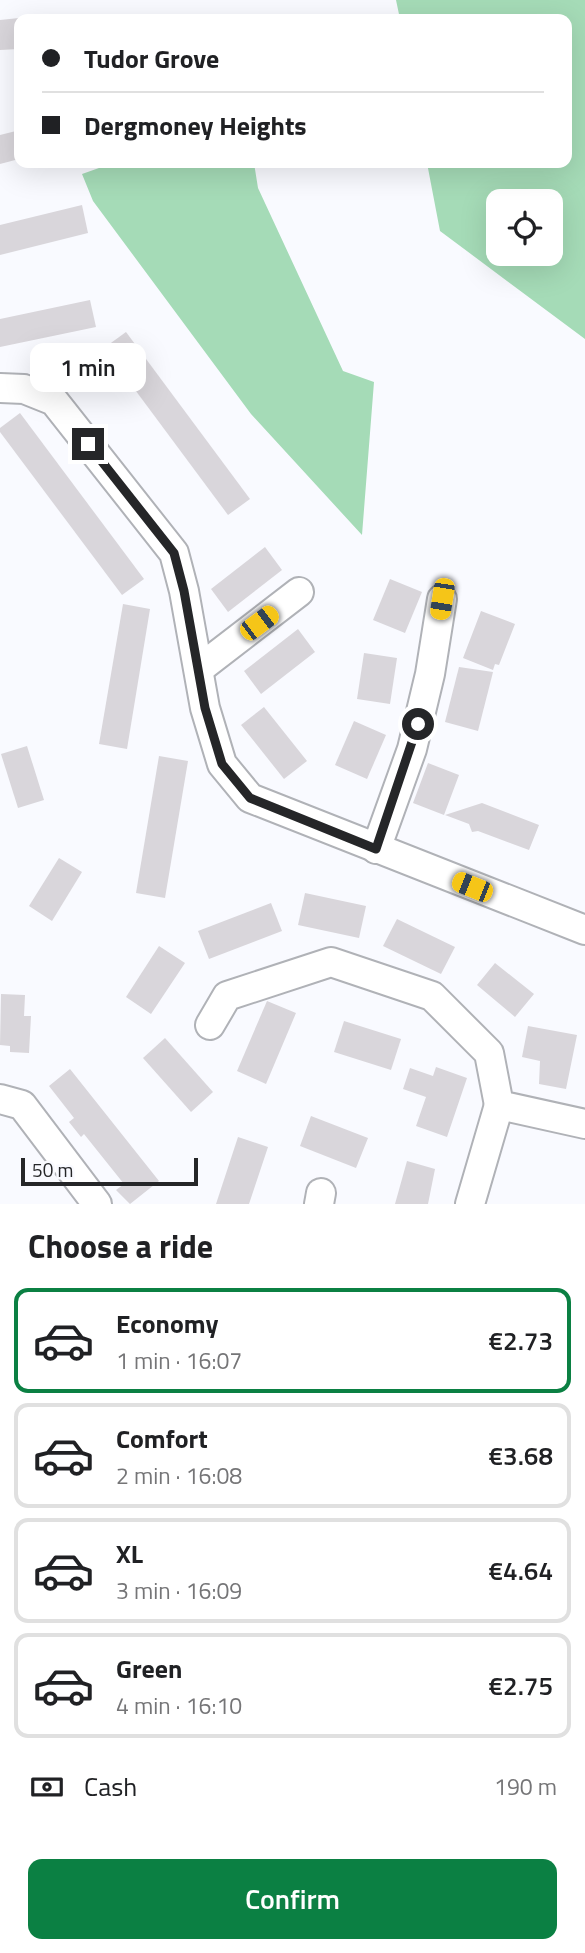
<!DOCTYPE html>
<html lang="en">
<head>
<meta charset="utf-8">
<style>
  :root { --surface:#fff; --page:#f2f2f2; --text:#202124; --muted:#757577; --line:#e0e0e0; --accent:#0b8043 }
  body { margin:0; font-family:"Titillium Web",sans-serif; background:var(--page); color:var(--text); height:100vh; display:flex; flex-direction:column; font-size:26px; white-space:nowrap }
  * { box-sizing:border-box; margin:0 }
  p { font-size:23px; color:var(--muted) }
  .icon { flex:none; width:38px; height:38px; fill:none; stroke:currentColor; stroke-width:2; stroke-linecap:round; stroke-linejoin:round }
  .map { position:relative; height:1204px; overflow:hidden }
  .sheet { display:flex; flex-direction:column; background:var(--surface); flex:1 }
  .sheet>* { flex:none }
  .top-card { position:absolute; left:14px; top:14px; width:558px; height:154px; border-radius:14px; box-shadow:0 7px 28px #0002; display:grid; align-content:center; height:154px; padding:0 28px; background:var(--surface) }
  .tools { position:absolute; left:486px; top:189px; display:grid; gap:14px }
  .tools a { display:grid; place-items:center; width:77px; height:77px; border-radius:14px; background:var(--surface); box-shadow:0 7px 28px #0002; font-size:35px }
  .scale { position:absolute; left:21px; bottom:18px; width:177px; box-sizing:border-box; padding-left:7px; border:4px solid #252628; border-top:0; font-size:19px; line-height:24px; white-space:nowrap; color:#252628; -webkit-text-stroke:5px #f9faff; paint-order:stroke }
  .end { position:absolute; width:32px; height:32px; margin:-16px; border:9px solid #252628; background:#fff; box-shadow:0 0 0 4px #fff }
  .from { border-radius:50% }
  .bubble { position:absolute; height:49px; border-radius:14px; background:var(--surface); box-shadow:0 7px 28px #0002; font-size:23px; font-weight:600; line-height:49px; text-align:center }
  .car { position:absolute; width:21px; height:42px; margin:-21px -10px; border-radius:9px; box-shadow:0 0 5px 2px #0007; background:linear-gradient(#f5c518 24%,#345 0 40%,#f5c518 0 76%,#345 0 86%,#f5c518 0) }
  .top-card b { display:flex; align-items:center; gap:24px; height:66px; font-size:26px }
  .top-card b+b { border-top:2px solid var(--line) }
  .top-card i { width:18px; height:18px; background:var(--text) }
  ul { padding:0; list-style:none }
  li { display:flex; align-items:center; gap:21px; height:105px; margin:0 14px 10px; padding:0 14px; border:4px solid var(--line); border-radius:14px }
  li div { flex:1 }
  li b { display:block; font-size:26px }
  li em { font-style:normal; font-weight:600 }
  li.active { border-color:var(--accent) }
  li>.icon { width:63px; height:63px; stroke-width:1.5 }
  h2 { padding:0 28px; font-size:32px; line-height:84px }
  .pay { display:flex; align-items:center; gap:18px; height:77px; padding:0 28px; font-size:26px }
  .pay p { margin-inline-start:auto }
  .action { display:flex; gap:14px; margin-top:auto; padding:14px 28px }
  .action a { flex:1; height:80px; border-radius:14px; background:var(--accent); color:#fff; font-size:28px; font-weight:600; line-height:80px; text-align:center }
  .map>svg:first-child { display:block }
  .green { fill:#a5dbb7; fill-rule:evenodd }
  .building { fill:#d9d6db }
  .lines { fill:none; stroke-linecap:round; stroke-linejoin:round }
  .street-casing { stroke:#b0b2b7; stroke-width:32 }
  .street { stroke:#fff; stroke-width:28 }
  .route { stroke:#252628; stroke-width:9 }
</style>
</head>
<body>
<div class="map">
<svg width="585" height="1204" viewBox="0 0 585 1204">
  <rect width="100%" height="100%" fill="#f9faff"/>
  <g class="green">
    <path d="M 396,0 L 585,0 L 585,339 L 440,231 L 427,163 L 567,163 L 567,19 L 400,19 ZM 551,201 L 551,254 L 499,254 L 499,201 Z"/>
    <path d="M 91,163 L 254,163 L 258,188 L 343,371 L 374,382 L 362,535 L 251,414 L 93,201 L 82,174 L 99,168 Z"/>
  </g>
  <g class="building">
    <path d="M 19,18 L 19,49 L 0,50 L 0,20 Z"/>
    <path d="M 16,131 L 19,159 L 0,164 L 0,135 Z"/>
    <path d="M 82,205 L 88,233 L 0,255 L 0,225 Z"/>
    <path d="M 90,300 L 96,327 L 0,347 L 0,319 Z"/>
    <path d="M 126,332 L 250,499 L 228,515 L 104,348 Z"/>
    <path d="M 20,413 L 144,579 L 122,595 L 0,432 L 0,428 Z"/>
    <path d="M 265,547 L 282,570 L 228,612 L 211,589 Z"/>
    <path d="M 390,579 L 422,592 L 405,633 L 373,620 Z"/>
    <path d="M 123,604 L 150,609 L 127,749 L 99,744 Z"/>
    <path d="M 481,611 L 515,624 L 499,665 L 495,664 L 493,670 L 463,658 Z"/>
    <path d="M 298,629 L 315,652 L 261,694 L 244,671 Z"/>
    <path d="M 364,653 L 397,658 L 390,704 L 357,699 Z"/>
    <path d="M 459,667 L 493,672 L 478,731 L 445,722 Z"/>
    <path d="M 264,707 L 307,761 L 284,779 L 241,725 Z"/>
    <path d="M 354,721 L 386,735 L 367,779 L 335,765 Z"/>
    <path d="M 27,746 L 44,800 L 18,808 L 1,754 Z"/>
    <path d="M 159,756 L 188,761 L 165,898 L 136,893 Z"/>
    <path d="M 428,763 L 459,775 L 444,815 L 413,803 Z"/>
    <path d="M 482,803 L 539,825 L 529,850 L 478,831 L 472,832 L 469,824 L 445,815 Z"/>
    <path d="M 59,858 L 82,872 L 52,921 L 29,906 Z"/>
    <path d="M 305,893 L 366,906 L 359,938 L 298,925 Z"/>
    <path d="M 271,903 L 282,931 L 209,959 L 198,931 Z"/>
    <path d="M 397,919 L 455,947 L 441,974 L 383,946 Z"/>
    <path d="M 159,946 L 185,963 L 151,1014 L 126,997 Z"/>
    <path d="M 495,963 L 534,994 L 515,1017 L 477,985 Z"/>
    <path d="M 1,994 L 25,995 L 24,1016 L 31,1016 L 29,1053 L 10,1052 L 10,1046 L 0,1045 Z"/>
    <path d="M 267,1001 L 296,1013 L 266,1084 L 237,1071 Z"/>
    <path d="M 344,1021 L 401,1039 L 391,1070 L 334,1052 Z"/>
    <path d="M 528,1026 L 577,1035 L 566,1089 L 539,1084 L 540,1061 L 522,1057 Z"/>
    <path d="M 165,1038 L 213,1092 L 191,1112 L 143,1058 Z"/>
    <path d="M 436,1067 L 467,1078 L 447,1137 L 416,1126 L 426,1097 L 403,1089 L 410,1068 L 433,1076 Z"/>
    <path d="M 70,1069 L 159,1181 L 130,1204 L 116,1190 L 124,1184 L 84,1134 L 81,1137 L 69,1122 L 74,1118 L 49,1086 Z"/>
    <path d="M 311,1116 L 368,1138 L 356,1168 L 300,1146 Z"/>
    <path d="M 238,1137 L 268,1147 L 249,1204 L 216,1204 Z"/>
    <path d="M 407,1161 L 435,1169 L 428,1204 L 395,1204 Z"/>
  </g>
  <g class="lines">
    <g class="street-casing">
      <g id="street">
        <path d="M 0,388 L 24,389 L 54,401 L 174,553 L 184,591 L 205,708 L 222,764 L 250,798 L 585,930"/>
        <path d="M 199,669 L 299,592"/>
        <path d="M 376,849 L 412,749 L 430,674 L 442,599"/>
        <path d="M 210,1025 L 227,996 L 331,962 L 432,996 L 489,1053 L 499,1105 L 585,1124"/>
        <path d="M 0,1099 L 22,1105 L 97,1204"/>
        <path d="M 319,1204 L 321,1193"/>
        <path d="M 470,1204 L 499,1105"/>
      </g>
    </g>
    <use href="#street" class="street"/>
  </g>
  <g class="lines">
    <path class="route" d="M 88,444 L 174,553 L 184,591 L 205,708 L 222,764 L 250,798 L 376,849 L 418,724"/>
  </g>
</svg>
<div class="tools">
<a><svg class="icon" aria-label="locate" viewBox="0 0 24 24"><circle cx="12" cy="12" r="6"/><path d="M12 2v4M12 18v4M2 12h4M18 12h4"/></svg></a>
</div>
<div class="scale">50 m</div>
<i class="end from" style="left:418px;top:724px"></i>
<i class="end" style="left:88px;top:444px"></i>
<div class="bubble" style="left:30px;top:343px;width:116px">1 min</div>
<i class="car" style="left:442px;top:599px;rotate:189deg"></i>
<i class="car" style="left:259px;top:623px;rotate:53deg"></i>
<i class="car" style="left:472px;top:887px;rotate:292deg"></i>
<div class="top-card">
<b><i class="from"></i>Tudor Grove</b>
<b><i></i>Dergmoney Heights</b>
</div>
</div>
<section class="sheet">
<h2>Choose a ride</h2>
<ul>
<li class="active"><svg class="icon" aria-label="car" viewBox="0 0 24 24"><path d="M5 17H2v-5l4-1 3-4h7l3 4 3 1v5h-3M9 17h6M6 11h13"/><circle cx="7" cy="17" r="2"/><circle cx="17" cy="17" r="2"/></svg><div><b>Economy</b><p>1 min · 16:07</p></div><em>€2.73</em></li>
<li><svg class="icon" aria-label="car" viewBox="0 0 24 24"><path d="M5 17H2v-5l4-1 3-4h7l3 4 3 1v5h-3M9 17h6M6 11h13"/><circle cx="7" cy="17" r="2"/><circle cx="17" cy="17" r="2"/></svg><div><b>Comfort</b><p>2 min · 16:08</p></div><em>€3.68</em></li>
<li><svg class="icon" aria-label="car" viewBox="0 0 24 24"><path d="M5 17H2v-5l4-1 3-4h7l3 4 3 1v5h-3M9 17h6M6 11h13"/><circle cx="7" cy="17" r="2"/><circle cx="17" cy="17" r="2"/></svg><div><b>XL</b><p>3 min · 16:09</p></div><em>€4.64</em></li>
<li><svg class="icon" aria-label="car" viewBox="0 0 24 24"><path d="M5 17H2v-5l4-1 3-4h7l3 4 3 1v5h-3M9 17h6M6 11h13"/><circle cx="7" cy="17" r="2"/><circle cx="17" cy="17" r="2"/></svg><div><b>Green</b><p>4 min · 16:10</p></div><em>€2.75</em></li>
</ul>
<div class="pay"><svg class="icon" aria-label="cash" viewBox="0 0 24 24"><path d="M3 7h18v10H3z"/><circle cx="12" cy="12" r="2"/></svg>Cash<p>190 m</p></div>
<div class="action"><a>Confirm</a></div>
</section>
</body>
</html>
